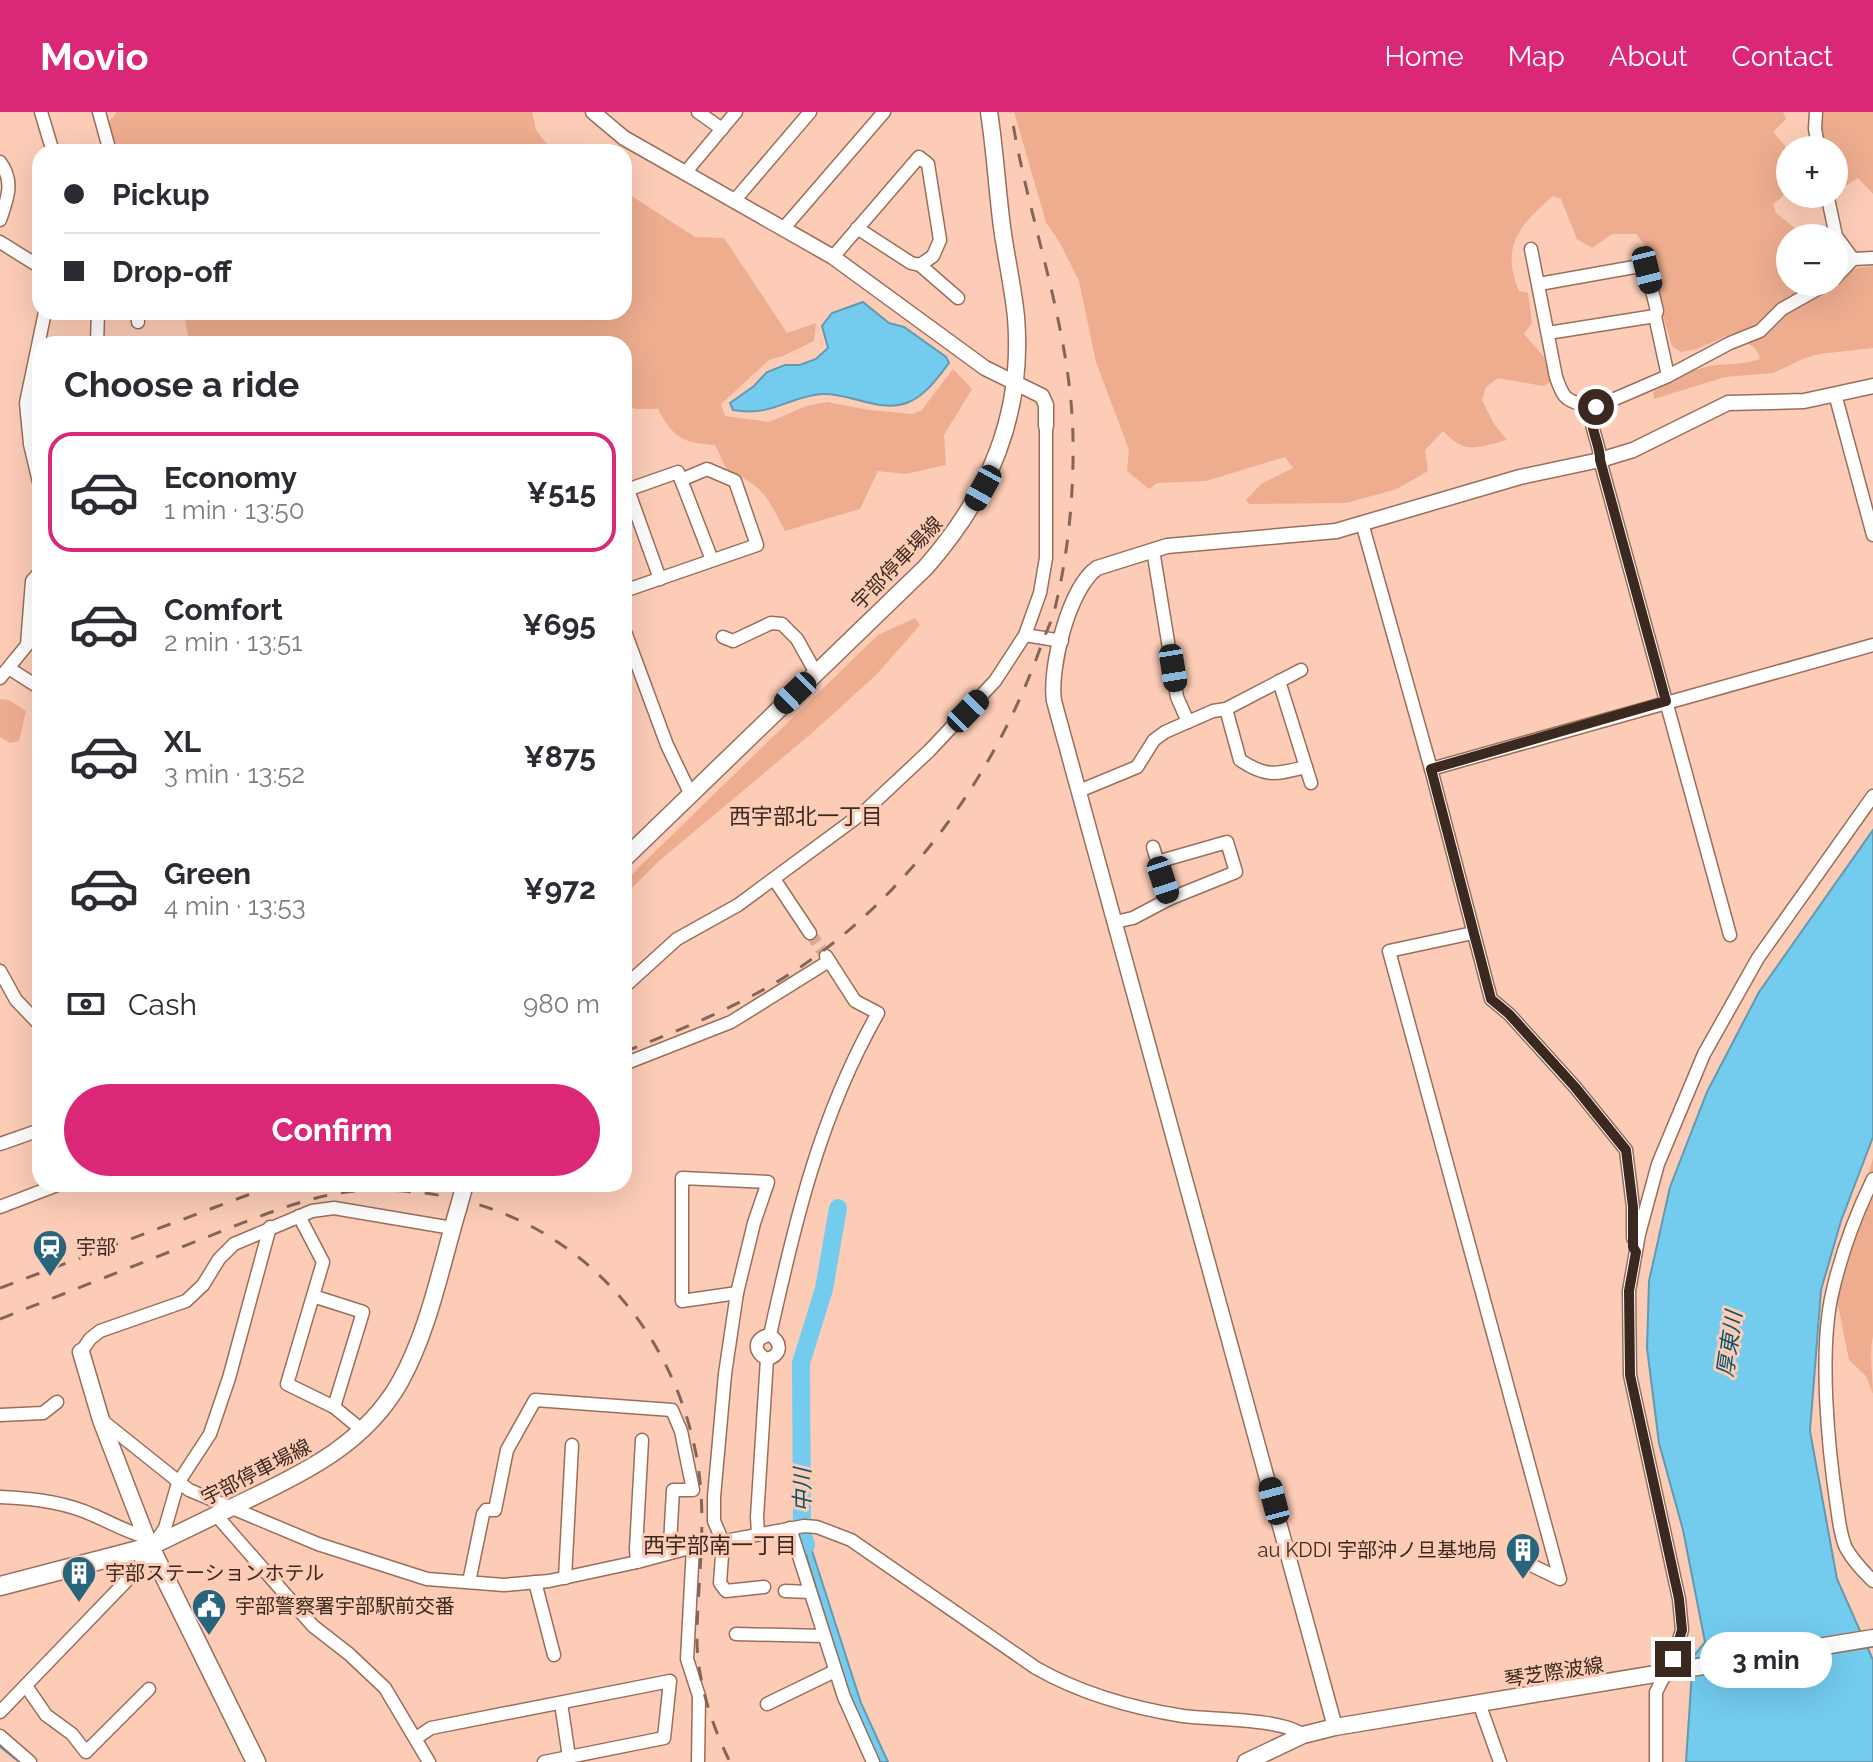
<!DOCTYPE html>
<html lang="en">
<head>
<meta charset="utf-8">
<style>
  :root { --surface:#fff; --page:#f7f7f7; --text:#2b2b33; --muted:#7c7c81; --line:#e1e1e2; --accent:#db2777 }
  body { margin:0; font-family:Raleway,"Noto Sans JP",sans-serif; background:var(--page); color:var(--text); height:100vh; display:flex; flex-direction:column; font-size:30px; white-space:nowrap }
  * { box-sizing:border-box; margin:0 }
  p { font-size:26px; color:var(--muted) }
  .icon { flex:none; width:44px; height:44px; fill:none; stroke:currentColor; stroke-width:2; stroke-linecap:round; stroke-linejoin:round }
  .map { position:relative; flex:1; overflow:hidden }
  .panel { position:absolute; left:32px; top:224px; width:600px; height:856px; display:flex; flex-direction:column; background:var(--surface); border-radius:24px; box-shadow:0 8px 32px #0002 }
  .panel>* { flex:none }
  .banner { position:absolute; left:32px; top:32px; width:600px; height:176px; border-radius:24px; box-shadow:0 8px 32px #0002; display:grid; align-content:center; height:176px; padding:0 32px; background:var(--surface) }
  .tools { position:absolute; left:1776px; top:24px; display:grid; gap:16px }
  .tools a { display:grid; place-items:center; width:72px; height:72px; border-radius:50%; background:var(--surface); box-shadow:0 8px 32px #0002; font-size:40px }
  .end { position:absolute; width:36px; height:36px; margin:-18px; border:10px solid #3b2920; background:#fff; box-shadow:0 0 0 4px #fff }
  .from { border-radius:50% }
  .bubble { position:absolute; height:56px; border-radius:28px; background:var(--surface); box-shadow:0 8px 32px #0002; font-size:26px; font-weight:700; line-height:56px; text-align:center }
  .car { position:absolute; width:24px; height:48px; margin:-24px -12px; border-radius:10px; box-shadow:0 0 6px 2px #0007; background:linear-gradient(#222 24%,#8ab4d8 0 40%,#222 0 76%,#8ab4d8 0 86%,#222 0) }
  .banner b { display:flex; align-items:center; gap:28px; height:76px; font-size:30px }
  .banner b+b { border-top:2px solid var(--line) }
  .banner i { width:20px; height:20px; background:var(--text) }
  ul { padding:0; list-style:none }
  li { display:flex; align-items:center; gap:24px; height:120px; margin:0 16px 12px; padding:0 16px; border:4px solid transparent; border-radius:24px }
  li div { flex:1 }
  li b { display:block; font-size:30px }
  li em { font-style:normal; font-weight:700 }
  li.active { border-color:var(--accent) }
  li>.icon { width:72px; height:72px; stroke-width:1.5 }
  h2 { padding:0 32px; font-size:36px; line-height:96px }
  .pay { display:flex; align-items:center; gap:20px; height:88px; padding:0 32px; font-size:30px }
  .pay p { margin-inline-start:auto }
  .button { display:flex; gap:16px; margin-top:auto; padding:16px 32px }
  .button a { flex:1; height:92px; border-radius:48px; background:var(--accent); color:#fff; font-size:32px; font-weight:700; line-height:92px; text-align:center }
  header { display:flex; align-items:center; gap:48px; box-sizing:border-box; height:112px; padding:0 40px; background:var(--accent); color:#fff }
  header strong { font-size:38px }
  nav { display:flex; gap:44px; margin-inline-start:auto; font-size:28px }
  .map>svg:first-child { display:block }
  .green { fill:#eead8f }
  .water { fill:#73cbee; stroke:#629ab0; stroke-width:2 }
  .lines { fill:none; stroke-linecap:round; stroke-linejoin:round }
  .stream { stroke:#629ab0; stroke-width:3 }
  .river { stroke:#73cbee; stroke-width:18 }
  .minor-tunnel { stroke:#d5ab98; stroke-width:12; stroke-dasharray:12 6; stroke-linecap:butt }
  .minor-casing { stroke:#996f5b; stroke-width:15 }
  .tertiary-casing { stroke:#996f5b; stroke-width:17 }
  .secondary-casing { stroke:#996f5b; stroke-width:19 }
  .primary-casing { stroke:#996f5b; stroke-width:21 }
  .minor { stroke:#fff; stroke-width:12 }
  .tertiary { stroke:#fff; stroke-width:14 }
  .secondary { stroke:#fff; stroke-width:16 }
  .primary { stroke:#fff; stroke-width:18 }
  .rail { stroke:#836658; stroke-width:3; stroke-dasharray:14 14; stroke-linecap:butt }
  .secondary-bridge-casing { stroke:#996f5b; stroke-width:19; stroke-linecap:butt }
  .secondary-bridge { stroke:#fff; stroke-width:16 }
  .route { stroke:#3b2920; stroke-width:10 }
  .labels { text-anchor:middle; stroke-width:6; stroke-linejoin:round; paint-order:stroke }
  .street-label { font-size:20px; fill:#3b2920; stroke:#fcccb6 }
  .poi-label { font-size:20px; fill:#3b2920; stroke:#fcccb6; text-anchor:start }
  .neighbourhood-label { font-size:22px; fill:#3b2920; stroke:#fcccb6 }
  .water-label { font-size:22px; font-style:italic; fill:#09556d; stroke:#fcccb6 }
</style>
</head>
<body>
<header>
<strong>Movio</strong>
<nav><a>Home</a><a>Map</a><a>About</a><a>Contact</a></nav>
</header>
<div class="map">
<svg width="1873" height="1650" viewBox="0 0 1873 1650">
  <rect width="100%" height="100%" fill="#fcccb6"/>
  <g class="green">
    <path d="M 117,0 L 532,0 L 536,18 L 553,40 L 117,40 L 106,13 Z"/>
    <path d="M 1014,0 L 1783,0 L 1786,7 L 1773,20 L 1786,35 L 1796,38 L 1790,38 C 1790,60 1794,79 1773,92 L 1776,101 L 1807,126 L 1790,126 L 1790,170 L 1834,170 L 1834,157 C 1849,159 1858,155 1873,154 L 1873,236 L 1820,242 L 1805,246 L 1773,261 L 1725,265 L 1654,287 L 1653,280 C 1672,268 1688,259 1710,254 C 1727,251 1743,253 1760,247 C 1757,231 1743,232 1733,221 L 1697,237 L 1681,240 L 1672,234 L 1652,168 L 1651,150 L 1645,133 L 1636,122 L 1612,122 L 1592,136 L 1577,127 L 1561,87 L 1553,84 C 1520,113 1500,133 1519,179 L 1528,181 L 1532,211 L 1524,222 L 1544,245 L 1551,270 L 1543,274 L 1498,266 L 1486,275 L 1482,288 L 1494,312 L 1507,328 C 1476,335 1467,344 1443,319 L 1425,338 L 1428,359 L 1397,377 L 1346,391 L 1249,392 L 1246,388 L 1261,372 L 1293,356 L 1285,345 L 1206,369 L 1157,371 L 1149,377 L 1127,359 L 1129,338 L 1096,250 L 1079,169 L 1060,131 L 1046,110 Z"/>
    <path d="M 1820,0 L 1873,0 L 1873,82 L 1858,66 L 1834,81 L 1834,38 L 1825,38 L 1819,14 Z"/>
    <path d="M 624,79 L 695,125 L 724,126 L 787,221 L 816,211 L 814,229 L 783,244 L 769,248 L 721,292 L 725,304 L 769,310 L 806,294 L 827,290 L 869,298 L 912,302 L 921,299 L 953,257 L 972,277 L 944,323 L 946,353 L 905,362 L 878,359 L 860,397 L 785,419 C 767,385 764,374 727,358 L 715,333 C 683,331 673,326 658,297 L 635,297 L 624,290 L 624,232 L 190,232 L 183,200 L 624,200 Z"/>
    <path d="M 915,506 L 920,513 L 876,563 L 812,621 L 659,749 L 624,784 L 624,772 L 639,755 L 878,523 Z"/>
    <path d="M 0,587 L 9,588 L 26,599 L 19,629 L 10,631 L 0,625 Z"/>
    <path d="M 1873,1046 L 1873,1224 C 1869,1239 1873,1265 1873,1282 L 1866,1264 L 1849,1248 L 1837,1188 L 1848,1134 Z"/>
  </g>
  <g class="water">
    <path d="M 863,190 L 889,211 L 904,215 L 946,245 L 949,251 C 938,265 926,283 909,290 C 881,302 851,281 823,282 C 788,284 774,305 733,298 L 730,291 L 754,274 L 767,260 L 785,253 L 800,253 L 816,247 L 828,236 L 822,214 L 832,201 Z"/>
    <path d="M 1873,718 L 1873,1025 L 1841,1109 L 1821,1178 L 1810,1319 L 1837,1467 L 1873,1548 L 1873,1650 L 1686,1650 L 1693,1545 L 1705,1530 L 1683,1418 L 1659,1331 L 1647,1236 L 1649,1169 L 1670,1075 L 1707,980 L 1759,880 Z"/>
    <path d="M 805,1417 L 861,1591 L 888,1650 L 878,1650 L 850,1585 L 799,1420 Z"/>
  </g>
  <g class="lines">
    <path class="stream" d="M 0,1634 L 20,1650"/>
    <path class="river" d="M 806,1433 L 802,1421 L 801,1251 L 824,1177 L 838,1096"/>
    <path class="minor-tunnel" d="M 810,821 L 826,844"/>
    <g class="minor-casing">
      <g id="minor">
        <path d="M 41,0 L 53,40"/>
        <path d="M 99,0 L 110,40"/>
        <path d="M 698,0 L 722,17"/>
        <path d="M 1816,0 L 1815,17 L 1819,38"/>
        <path d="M 0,50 C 15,70 7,87 0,108"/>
        <path d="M 685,61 L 736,0"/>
        <path d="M 1827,82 L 1836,124 L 1853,147 L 1834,167"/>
        <path d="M 734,89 L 810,0"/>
        <path d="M 783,117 L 884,0"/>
        <path d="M 0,130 L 40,155"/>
        <path d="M 1531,137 L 1556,265 C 1567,297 1569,283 1591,299"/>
        <path d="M 833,145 L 919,45 L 928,52 L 940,128 L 933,144 L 920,153 L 911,151 L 857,116"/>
        <path d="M 1853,147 L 1873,146"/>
        <path d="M 920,153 L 958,186"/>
        <path d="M 1539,172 L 1640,154 L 1647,158 L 1657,199 L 1655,204"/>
        <path d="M 137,200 L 138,210"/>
        <path d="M 1548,221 L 1655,204 L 1668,264"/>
        <path d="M 97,232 L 98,200"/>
        <path d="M 1835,282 L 1873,423"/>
        <path d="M 40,374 L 30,332 L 26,291 L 45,200"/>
        <path d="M 628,378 L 660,467"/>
        <path d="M 624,379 L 678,360 L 712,448"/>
        <path d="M 1362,411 L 1431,657 L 1491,887 L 1509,902 L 1575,975 L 1626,1038 L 1633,1095 L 1633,1126"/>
        <path d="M 1153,438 L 1177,585 L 1188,610"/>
        <path d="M 624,479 L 757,433 L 735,369 L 707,357 L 681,368"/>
        <path d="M 624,517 L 667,633 L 691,683"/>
        <path d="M 1025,523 L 1062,529"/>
        <path d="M 723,525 L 733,529 L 771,511 L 782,512 L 797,527 L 816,561"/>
        <path d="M 10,557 L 40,576"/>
        <path d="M 0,566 L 27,533 L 32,469 L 40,460"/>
        <path d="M 1279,569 L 1311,671"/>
        <path d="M 1226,597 L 1240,648 C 1267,666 1276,662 1306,655"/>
        <path d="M 1431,657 L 1873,533"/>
        <path d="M 1079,679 L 1137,655 L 1154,628 L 1165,620 L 1213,599 L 1226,597 L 1301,558"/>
        <path d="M 1153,735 L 1169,787"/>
        <path d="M 774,767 L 810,821"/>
        <path d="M 1115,810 L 1133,806 L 1169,787 L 1236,760 L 1227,730 L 1157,750"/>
        <path d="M 1473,821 L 1389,839 L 1560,1467 L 1533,1454"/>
        <path d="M 1730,823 L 1600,348 C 1601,331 1584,308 1596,295 L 1668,264 L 1730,231 L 1760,219 L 1782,197 L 1830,170"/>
        <path d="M 0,859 L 16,888 L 40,913"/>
        <path d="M 624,875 L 677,827 L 738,793 L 864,700 L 929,639 L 995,569 L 1025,523 L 1040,481 L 1046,446 L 1046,314"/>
        <path d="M 624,952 L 731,910 L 829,849"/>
        <path d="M 0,1032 L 40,1018"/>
        <path d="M 682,1066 L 768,1070 L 754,1111 L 737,1181 L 682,1189 Z"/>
        <path d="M 1873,1067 C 1855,1104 1841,1142 1832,1182 C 1819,1240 1828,1335 1837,1395 C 1839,1408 1840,1423 1846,1436 C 1853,1449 1863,1459 1873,1469"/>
        <path d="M 0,1095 L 60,1072"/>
        <path d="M 299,1104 L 323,1150 L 287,1272 L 334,1295 L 363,1319"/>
        <path d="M 737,1181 L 725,1262 L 714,1385 L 714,1409 L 723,1430 L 720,1471 L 726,1479 L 764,1475"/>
        <path d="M 313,1184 L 363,1200 L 334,1295"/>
        <path d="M 770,1223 C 795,1109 820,1003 878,901 L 855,889 L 826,844"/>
        <path d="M 81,1240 L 90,1227 L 100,1219 L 186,1189 L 203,1173 L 219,1147 L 234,1132 L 312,1099 L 334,1096 L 452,1116"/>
        <path d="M 767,1247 C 752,1240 754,1225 770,1223"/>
        <path d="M 767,1247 C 781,1244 783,1231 770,1223"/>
        <path d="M 0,1303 L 43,1301 L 57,1290"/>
        <path d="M 104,1310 L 189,1378 L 318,1432 L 427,1467 L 504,1473 L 549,1469 L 637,1450 L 693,1435 L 804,1414 L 817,1415 L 851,1428 L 1036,1556 C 1080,1581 1132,1596 1183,1604 C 1213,1608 1281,1606 1303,1623"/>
        <path d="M 0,1385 C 31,1386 65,1390 93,1403 C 112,1411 126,1420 146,1425"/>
        <path d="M 216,1403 L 313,1514 L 349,1542 L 385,1576 L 429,1650"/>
        <path d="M 790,1416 L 844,1585 L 873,1650"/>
        <path d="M 758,1421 L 757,1405 L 767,1247"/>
        <path d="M 693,1435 L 687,1547 L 699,1584 L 698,1650"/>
        <path d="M 637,1450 L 636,1437 L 642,1328"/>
        <path d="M 565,1466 L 572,1333"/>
        <path d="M 469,1470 L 483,1402 L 486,1398 L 495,1398 L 507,1338 L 535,1288 L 672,1298 L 681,1319 L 693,1378 L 673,1378 L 670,1432 L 672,1440"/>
        <path d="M 535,1470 L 554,1543"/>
        <path d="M 785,1479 L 810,1480"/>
        <path d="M 736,1522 L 824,1524"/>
        <path d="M 26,1574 L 46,1603 L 72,1622 L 86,1640 L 149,1577"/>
        <path d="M 561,1591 L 569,1645"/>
        <path d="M 1479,1591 L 1500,1650"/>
        <path d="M 767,1592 L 835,1559"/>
        <path d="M 0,1600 L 135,1460 L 165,1416 L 178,1371 L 210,1322 L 229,1266 L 270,1115"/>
        <path d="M 0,1624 L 30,1650"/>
        <path d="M 416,1626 L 431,1616 L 670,1569 L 664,1626 L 544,1650"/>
        <path d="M 1656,1650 L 1656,1580 L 1673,1547 L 1682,1518 L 1679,1487 L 1630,1263 L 1629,1179 L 1639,1122 L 1658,1052 L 1704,942 L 1758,846 L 1873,684"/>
      </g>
    </g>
    <g class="tertiary-casing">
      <g id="tertiary">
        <path d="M 593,0 L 624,26 L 833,145 L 985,256 L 1042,284 L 1046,293 L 1046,314"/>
        <path d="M 1335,1615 L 1054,589 C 1049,556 1069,476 1097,456 L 1167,434 L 1336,419 L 1520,365 L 1600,348 L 1633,338 L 1728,291 L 1804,289 L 1873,274"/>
      </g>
    </g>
    <g class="secondary-casing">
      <g id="secondary">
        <path d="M 624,747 L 926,455 C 989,383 1024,303 1016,205 C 1013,175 1006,145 1002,115 C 997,77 995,38 989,0"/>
        <path d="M 81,1240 L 101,1308 L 150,1435 C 183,1419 216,1403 249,1387 C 308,1359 366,1330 400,1270 C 429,1218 441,1154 458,1097"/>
        <path d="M 1246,1650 L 1303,1623 L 1335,1615 L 1873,1526"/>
      </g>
    </g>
    <g class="primary-casing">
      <path id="primary" d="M 0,1474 L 150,1435 L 256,1650"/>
    </g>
    <use href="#minor" class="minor"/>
    <use href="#tertiary" class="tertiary"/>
    <use href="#secondary" class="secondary"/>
    <use href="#primary" class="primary"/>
    <g class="rail">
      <path d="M 624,940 C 682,917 740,894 793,860 C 909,784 995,663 1041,534 C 1045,522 1051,511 1054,500 C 1068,445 1074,383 1073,326 C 1071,214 1028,109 1011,0"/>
      <path d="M 0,1176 L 277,1072"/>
      <path d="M 0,1207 C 66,1181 131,1155 197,1129 C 243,1111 290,1090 339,1081 C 367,1076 396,1078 424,1081 C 564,1098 669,1204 696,1342 C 708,1403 698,1462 697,1522 C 696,1565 711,1612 730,1650"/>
    </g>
    <g class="secondary-bridge-casing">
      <path id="secondary-bridge" d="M 458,1097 L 465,1072"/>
    </g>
    <use href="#secondary-bridge" class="secondary-bridge"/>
  </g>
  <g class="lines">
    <path class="route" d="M 1596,295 C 1584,308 1601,331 1600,348 L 1666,589 L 1431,657 L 1491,887 L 1509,902 L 1575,975 L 1626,1038 L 1633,1095 L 1633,1135 L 1636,1140 L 1629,1179 L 1630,1263 L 1679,1487 L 1682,1518 L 1673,1547"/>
  </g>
  <defs>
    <g id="station-pin" transform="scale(1.8)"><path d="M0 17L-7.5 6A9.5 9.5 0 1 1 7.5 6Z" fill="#28657c" stroke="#fcccb6"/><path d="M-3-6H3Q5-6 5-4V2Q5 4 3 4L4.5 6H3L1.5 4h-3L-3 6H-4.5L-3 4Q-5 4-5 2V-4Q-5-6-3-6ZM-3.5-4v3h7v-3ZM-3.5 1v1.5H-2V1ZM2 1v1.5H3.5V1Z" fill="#fff"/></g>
    <g id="building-pin" transform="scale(1.8)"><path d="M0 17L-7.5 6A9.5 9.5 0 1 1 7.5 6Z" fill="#28657c" stroke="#fcccb6"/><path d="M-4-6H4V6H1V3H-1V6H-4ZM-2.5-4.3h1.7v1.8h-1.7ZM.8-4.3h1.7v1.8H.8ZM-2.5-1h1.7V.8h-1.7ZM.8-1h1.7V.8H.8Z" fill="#fff"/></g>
    <g id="civic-pin" transform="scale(1.8)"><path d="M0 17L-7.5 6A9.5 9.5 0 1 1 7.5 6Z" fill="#28657c" stroke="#fcccb6"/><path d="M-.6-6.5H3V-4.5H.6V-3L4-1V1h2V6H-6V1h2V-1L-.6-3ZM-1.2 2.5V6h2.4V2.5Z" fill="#fff"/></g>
  </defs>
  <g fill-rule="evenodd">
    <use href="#station-pin" x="50" y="1135"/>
    <use href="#building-pin" x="1523" y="1438"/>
    <use href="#building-pin" x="79" y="1461"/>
    <use href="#civic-pin" x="209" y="1494"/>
  </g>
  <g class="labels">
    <g class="street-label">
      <text transform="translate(897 451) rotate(-46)" y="7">宇部停車場線</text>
      <text transform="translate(256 1360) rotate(-27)" y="7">宇部停車場線</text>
      <text transform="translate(1554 1560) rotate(-9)" y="7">琴芝際波線</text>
    </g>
    <g class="poi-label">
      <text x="76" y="1142">宇部</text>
      <text x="1497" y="1445" text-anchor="end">au KDDI 宇部沖ノ旦基地局</text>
      <text x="105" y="1468">宇部ステーションホテル</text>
      <text x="235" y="1501">宇部警察署宇部駅前交番</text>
    </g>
    <g class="neighbourhood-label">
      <text x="806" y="712">西宇部北一丁目</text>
      <text x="720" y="1441">西宇部南一丁目</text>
    </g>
    <g class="water-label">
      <text transform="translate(1729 1232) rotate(-82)" y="8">厚東川</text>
      <text transform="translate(802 1378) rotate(-90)" y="8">中川</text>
    </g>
  </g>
</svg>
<div class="tools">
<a>+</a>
<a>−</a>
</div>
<i class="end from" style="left:1596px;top:295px"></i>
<i class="end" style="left:1673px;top:1547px"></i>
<div class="bubble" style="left:1700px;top:1520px;width:132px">3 min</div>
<i class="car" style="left:1647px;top:158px;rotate:166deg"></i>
<i class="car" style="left:983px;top:376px;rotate:209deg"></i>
<i class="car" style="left:1173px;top:556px;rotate:171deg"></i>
<i class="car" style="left:795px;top:581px;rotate:226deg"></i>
<i class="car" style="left:968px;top:599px;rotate:44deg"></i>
<i class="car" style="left:1163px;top:768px;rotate:162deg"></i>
<i class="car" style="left:1274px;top:1389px;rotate:345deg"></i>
<div class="banner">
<b><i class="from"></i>Pickup</b>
<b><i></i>Drop-off</b>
</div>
<section class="panel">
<h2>Choose a ride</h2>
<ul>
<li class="active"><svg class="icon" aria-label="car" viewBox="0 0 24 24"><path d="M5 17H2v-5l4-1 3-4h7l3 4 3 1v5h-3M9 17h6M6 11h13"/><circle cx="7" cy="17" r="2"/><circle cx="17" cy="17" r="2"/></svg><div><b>Economy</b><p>1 min · 13:50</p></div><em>¥515</em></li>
<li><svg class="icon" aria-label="car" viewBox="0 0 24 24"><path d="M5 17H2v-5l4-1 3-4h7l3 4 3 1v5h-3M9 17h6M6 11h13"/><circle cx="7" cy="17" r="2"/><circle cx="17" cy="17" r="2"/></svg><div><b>Comfort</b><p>2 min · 13:51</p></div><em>¥695</em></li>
<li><svg class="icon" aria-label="car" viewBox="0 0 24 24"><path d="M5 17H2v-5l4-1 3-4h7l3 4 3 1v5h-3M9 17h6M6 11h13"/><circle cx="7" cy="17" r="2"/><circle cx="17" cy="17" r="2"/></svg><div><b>XL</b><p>3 min · 13:52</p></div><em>¥875</em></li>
<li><svg class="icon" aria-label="car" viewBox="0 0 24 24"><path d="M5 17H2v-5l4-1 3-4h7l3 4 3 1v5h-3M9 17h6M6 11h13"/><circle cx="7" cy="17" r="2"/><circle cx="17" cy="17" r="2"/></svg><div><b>Green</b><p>4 min · 13:53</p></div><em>¥972</em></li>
</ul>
<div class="pay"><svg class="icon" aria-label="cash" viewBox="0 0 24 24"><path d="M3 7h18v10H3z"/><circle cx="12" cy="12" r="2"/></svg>Cash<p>980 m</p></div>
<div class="button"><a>Confirm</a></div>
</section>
</div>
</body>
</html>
